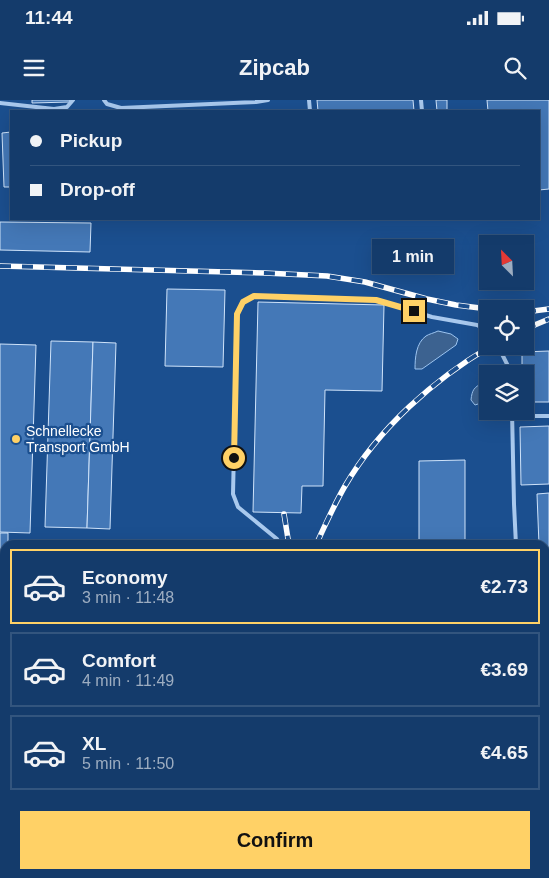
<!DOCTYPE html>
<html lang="en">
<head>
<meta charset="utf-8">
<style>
  :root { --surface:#143b6b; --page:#1d4271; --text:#f1f3f6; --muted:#9dadc1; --line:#33557e; --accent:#ffd166 }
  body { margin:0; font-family:Helvetica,sans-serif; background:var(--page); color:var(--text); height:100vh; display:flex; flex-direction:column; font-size:19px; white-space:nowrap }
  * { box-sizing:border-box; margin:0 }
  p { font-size:16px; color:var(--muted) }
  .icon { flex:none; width:28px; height:28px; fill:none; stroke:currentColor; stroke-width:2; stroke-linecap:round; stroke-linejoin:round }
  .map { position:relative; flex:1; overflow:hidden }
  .sheet { position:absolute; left:0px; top:440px; width:550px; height:339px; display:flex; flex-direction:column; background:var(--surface); border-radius:15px 15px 0 0; box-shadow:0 5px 20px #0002,0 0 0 1px var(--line) }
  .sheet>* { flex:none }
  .top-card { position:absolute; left:10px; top:10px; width:530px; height:110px; border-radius:0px; box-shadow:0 5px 20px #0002,0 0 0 1px var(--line); display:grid; align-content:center; height:110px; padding:0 20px; background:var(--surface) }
  .needle { width:32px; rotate:336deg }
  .tools { position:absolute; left:479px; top:135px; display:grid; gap:10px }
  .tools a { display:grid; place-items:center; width:55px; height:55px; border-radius:0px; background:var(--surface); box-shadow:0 5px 20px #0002,0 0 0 1px var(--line); font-size:25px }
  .end { position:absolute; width:22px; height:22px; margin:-11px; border:6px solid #ffd166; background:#111; box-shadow:0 0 0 2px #111 }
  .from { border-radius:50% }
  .bubble { position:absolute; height:35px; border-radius:0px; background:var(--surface); box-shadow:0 5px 20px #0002,0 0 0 1px var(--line); font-size:16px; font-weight:800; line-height:35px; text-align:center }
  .top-card b { display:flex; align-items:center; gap:18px; height:48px; font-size:19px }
  .top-card b+b { border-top:1px solid var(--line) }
  .top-card i { width:12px; height:12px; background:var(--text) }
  ul { padding:9px 0 0; list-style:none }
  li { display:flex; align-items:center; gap:15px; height:75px; margin:0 10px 8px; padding:0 10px; border:2px solid var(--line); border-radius:0px }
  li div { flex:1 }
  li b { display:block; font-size:19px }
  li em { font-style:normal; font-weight:800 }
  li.on { border-color:var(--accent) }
  li>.icon { width:45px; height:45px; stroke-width:1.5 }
  .button { display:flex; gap:10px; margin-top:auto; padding:10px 20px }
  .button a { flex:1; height:58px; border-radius:0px; background:var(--accent); color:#111; font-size:20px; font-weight:800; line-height:58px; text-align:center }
  .status { display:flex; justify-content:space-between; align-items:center; height:35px; padding:0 25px; background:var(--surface); direction:ltr }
  .status svg { height:14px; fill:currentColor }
  header { display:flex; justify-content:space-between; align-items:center; height:65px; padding:0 20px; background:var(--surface); font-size:22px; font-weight:800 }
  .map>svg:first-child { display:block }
  .water { fill:#3c6290; stroke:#9cc4f0 }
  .building { fill:#4478b7; stroke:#cfe3fa }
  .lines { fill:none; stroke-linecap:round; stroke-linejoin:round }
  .path { stroke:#a9c9ee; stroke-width:2.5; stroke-dasharray:2.5 4; stroke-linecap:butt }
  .lane { stroke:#a9c9ee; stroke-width:4 }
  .secondary { stroke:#d6e6fa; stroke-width:10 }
  .rail-casing { stroke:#fff; stroke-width:5.5 }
  .rail { stroke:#1b4f8f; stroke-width:4; stroke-dasharray:11; stroke-linecap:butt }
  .route { stroke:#ffd166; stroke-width:6 }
  .poi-dot { fill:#ffd166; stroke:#1b4f8f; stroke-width:2 }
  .labels { text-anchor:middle; stroke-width:4.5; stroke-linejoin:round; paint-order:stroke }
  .poi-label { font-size:14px; fill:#fff; stroke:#1b4f8f; text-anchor:start }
</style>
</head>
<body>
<div class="status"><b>11:44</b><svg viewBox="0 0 49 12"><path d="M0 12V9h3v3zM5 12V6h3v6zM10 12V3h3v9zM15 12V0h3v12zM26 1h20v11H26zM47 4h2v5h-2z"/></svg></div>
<header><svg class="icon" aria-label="menu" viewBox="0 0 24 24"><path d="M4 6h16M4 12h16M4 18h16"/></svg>Zipcab<svg class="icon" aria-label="search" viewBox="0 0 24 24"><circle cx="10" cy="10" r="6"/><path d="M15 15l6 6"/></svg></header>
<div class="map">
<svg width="549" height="778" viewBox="0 0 549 778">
  <rect width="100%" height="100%" fill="#1b4f8f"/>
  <g class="water">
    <path d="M 438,231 L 451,234 L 458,239 L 456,245 L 422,269 L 415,269 C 415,258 416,243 426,236 C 429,234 434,233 438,231 Z"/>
    <path d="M 483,283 L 481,303 L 475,305 L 471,300 C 472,290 474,287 483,283 Z"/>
  </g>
  <g class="building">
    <path d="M 32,0 L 70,0 L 70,2 L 32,3 Z"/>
    <path d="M 317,0 L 413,0 L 414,11 L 318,11 Z"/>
    <path d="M 436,0 L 447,0 L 447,11 L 437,11 Z"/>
    <path d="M 487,0 L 549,0 L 549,89 L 539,90 L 539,11 L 488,11 Z"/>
    <path d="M 11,32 L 11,87 L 4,87 L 2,33 Z"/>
    <path d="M 0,122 L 91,123 L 90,152 L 0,150 Z"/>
    <path d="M 167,189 L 225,190 L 223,267 L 165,266 Z"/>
    <path d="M 258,202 L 384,205 L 382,291 L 325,290 L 323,386 L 302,386 L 301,413 L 253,412 Z"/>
    <path d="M 51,241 L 93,242 L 87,428 L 45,427 Z"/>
    <path d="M 93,242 L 116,243 L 110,429 L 87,428 Z"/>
    <path d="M 0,244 L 36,245 L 30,433 L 0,432 Z"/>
    <path d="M 549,251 L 549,302 L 525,302 L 525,274 L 522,274 L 522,252 Z"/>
    <path d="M 549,326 L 549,384 L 521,385 L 520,327 Z"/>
    <path d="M 465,360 L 465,445 L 419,445 L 419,361 Z"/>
    <path d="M 549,393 L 549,523 L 545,523 L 545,445 L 539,445 L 537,394 Z"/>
    <path d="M 0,433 L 8,433 L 8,445 L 5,445 L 5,463 L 0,462 Z"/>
    <rect x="0" y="463" width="5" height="30"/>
    <path d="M 546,666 L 549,666 L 549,707 L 545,707 Z"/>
  </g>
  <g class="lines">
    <g class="path">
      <path d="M 0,550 L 5,550"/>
      <path d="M 545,554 L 549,554"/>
      <path d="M 545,604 L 549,604"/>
    </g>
    <g class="lane">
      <path d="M 104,0 L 107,4 L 121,8 L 256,2 L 268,0"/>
      <path d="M 309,0 L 310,11"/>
      <path d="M 421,0 L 422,11"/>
      <path d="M 0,3 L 54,9 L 67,7 L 73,0"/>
      <path d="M 498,246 L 509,268 L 509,274"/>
      <path d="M 512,311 L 514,404 L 516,445"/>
      <path d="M 513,316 L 549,316"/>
      <path d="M 281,445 L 277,439 L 238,407 L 233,394 L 237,214 L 243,202 L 254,196 L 376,200 L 432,217 L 477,225 L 488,231"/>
      <path d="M 545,632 L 549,633"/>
      <path d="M 545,722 L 549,722"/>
      <path d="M 354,774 L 355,778"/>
    </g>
    <g class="secondary">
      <path d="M 0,564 L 5,564"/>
      <path d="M 545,569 L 549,569"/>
      <path d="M 0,577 L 5,577"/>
      <path d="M 545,591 L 549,591"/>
    </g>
    <g class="rail-casing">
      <g id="rail">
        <path d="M 0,166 L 265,173 L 327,176 L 365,182 L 427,199 L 456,205 L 488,209"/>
        <path d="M 525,212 L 549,209"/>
        <path d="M 525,229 L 549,219"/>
        <path d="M 284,414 L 289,445"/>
        <path d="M 316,445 C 325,425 334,405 345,386 C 379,328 433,280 491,246"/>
        <path d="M 329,774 L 331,778"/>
      </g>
    </g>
    <use href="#rail" class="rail"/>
  </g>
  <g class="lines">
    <path class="route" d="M 234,358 L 237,214 L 243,202 L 254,196 L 376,200 L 414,211"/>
  </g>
  <circle class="poi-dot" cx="16" cy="339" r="5"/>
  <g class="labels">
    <g class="poi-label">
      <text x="26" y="336">Schnellecke<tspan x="26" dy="16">Transport GmbH</tspan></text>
    </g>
  </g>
</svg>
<div class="tools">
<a><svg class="needle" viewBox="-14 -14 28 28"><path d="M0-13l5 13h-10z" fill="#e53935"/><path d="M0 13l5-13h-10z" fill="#9dadc1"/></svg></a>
<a><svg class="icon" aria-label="locate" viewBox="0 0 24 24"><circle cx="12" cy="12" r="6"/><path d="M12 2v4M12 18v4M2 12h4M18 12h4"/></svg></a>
<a><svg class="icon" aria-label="layers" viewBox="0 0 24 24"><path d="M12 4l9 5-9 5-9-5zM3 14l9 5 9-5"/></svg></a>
</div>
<i class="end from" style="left:234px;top:358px"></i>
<i class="end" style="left:414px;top:211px"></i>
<div class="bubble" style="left:372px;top:139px;width:82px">1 min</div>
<div class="top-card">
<b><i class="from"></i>Pickup</b>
<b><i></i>Drop-off</b>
</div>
<section class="sheet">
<ul>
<li class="on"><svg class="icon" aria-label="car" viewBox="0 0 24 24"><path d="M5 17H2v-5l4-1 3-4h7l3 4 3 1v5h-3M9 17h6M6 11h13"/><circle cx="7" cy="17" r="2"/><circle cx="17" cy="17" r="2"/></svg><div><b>Economy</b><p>3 min · 11:48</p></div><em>€2.73</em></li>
<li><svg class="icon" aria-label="car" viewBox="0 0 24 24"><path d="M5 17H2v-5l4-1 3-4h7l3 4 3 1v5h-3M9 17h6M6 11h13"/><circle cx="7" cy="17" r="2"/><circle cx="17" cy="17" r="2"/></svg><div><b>Comfort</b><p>4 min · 11:49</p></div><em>€3.69</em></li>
<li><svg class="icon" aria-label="car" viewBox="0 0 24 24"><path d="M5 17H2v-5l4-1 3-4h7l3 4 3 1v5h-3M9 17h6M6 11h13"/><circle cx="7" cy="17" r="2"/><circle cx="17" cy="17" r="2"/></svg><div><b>XL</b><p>5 min · 11:50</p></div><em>€4.65</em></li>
</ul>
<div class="button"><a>Confirm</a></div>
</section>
</div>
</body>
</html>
